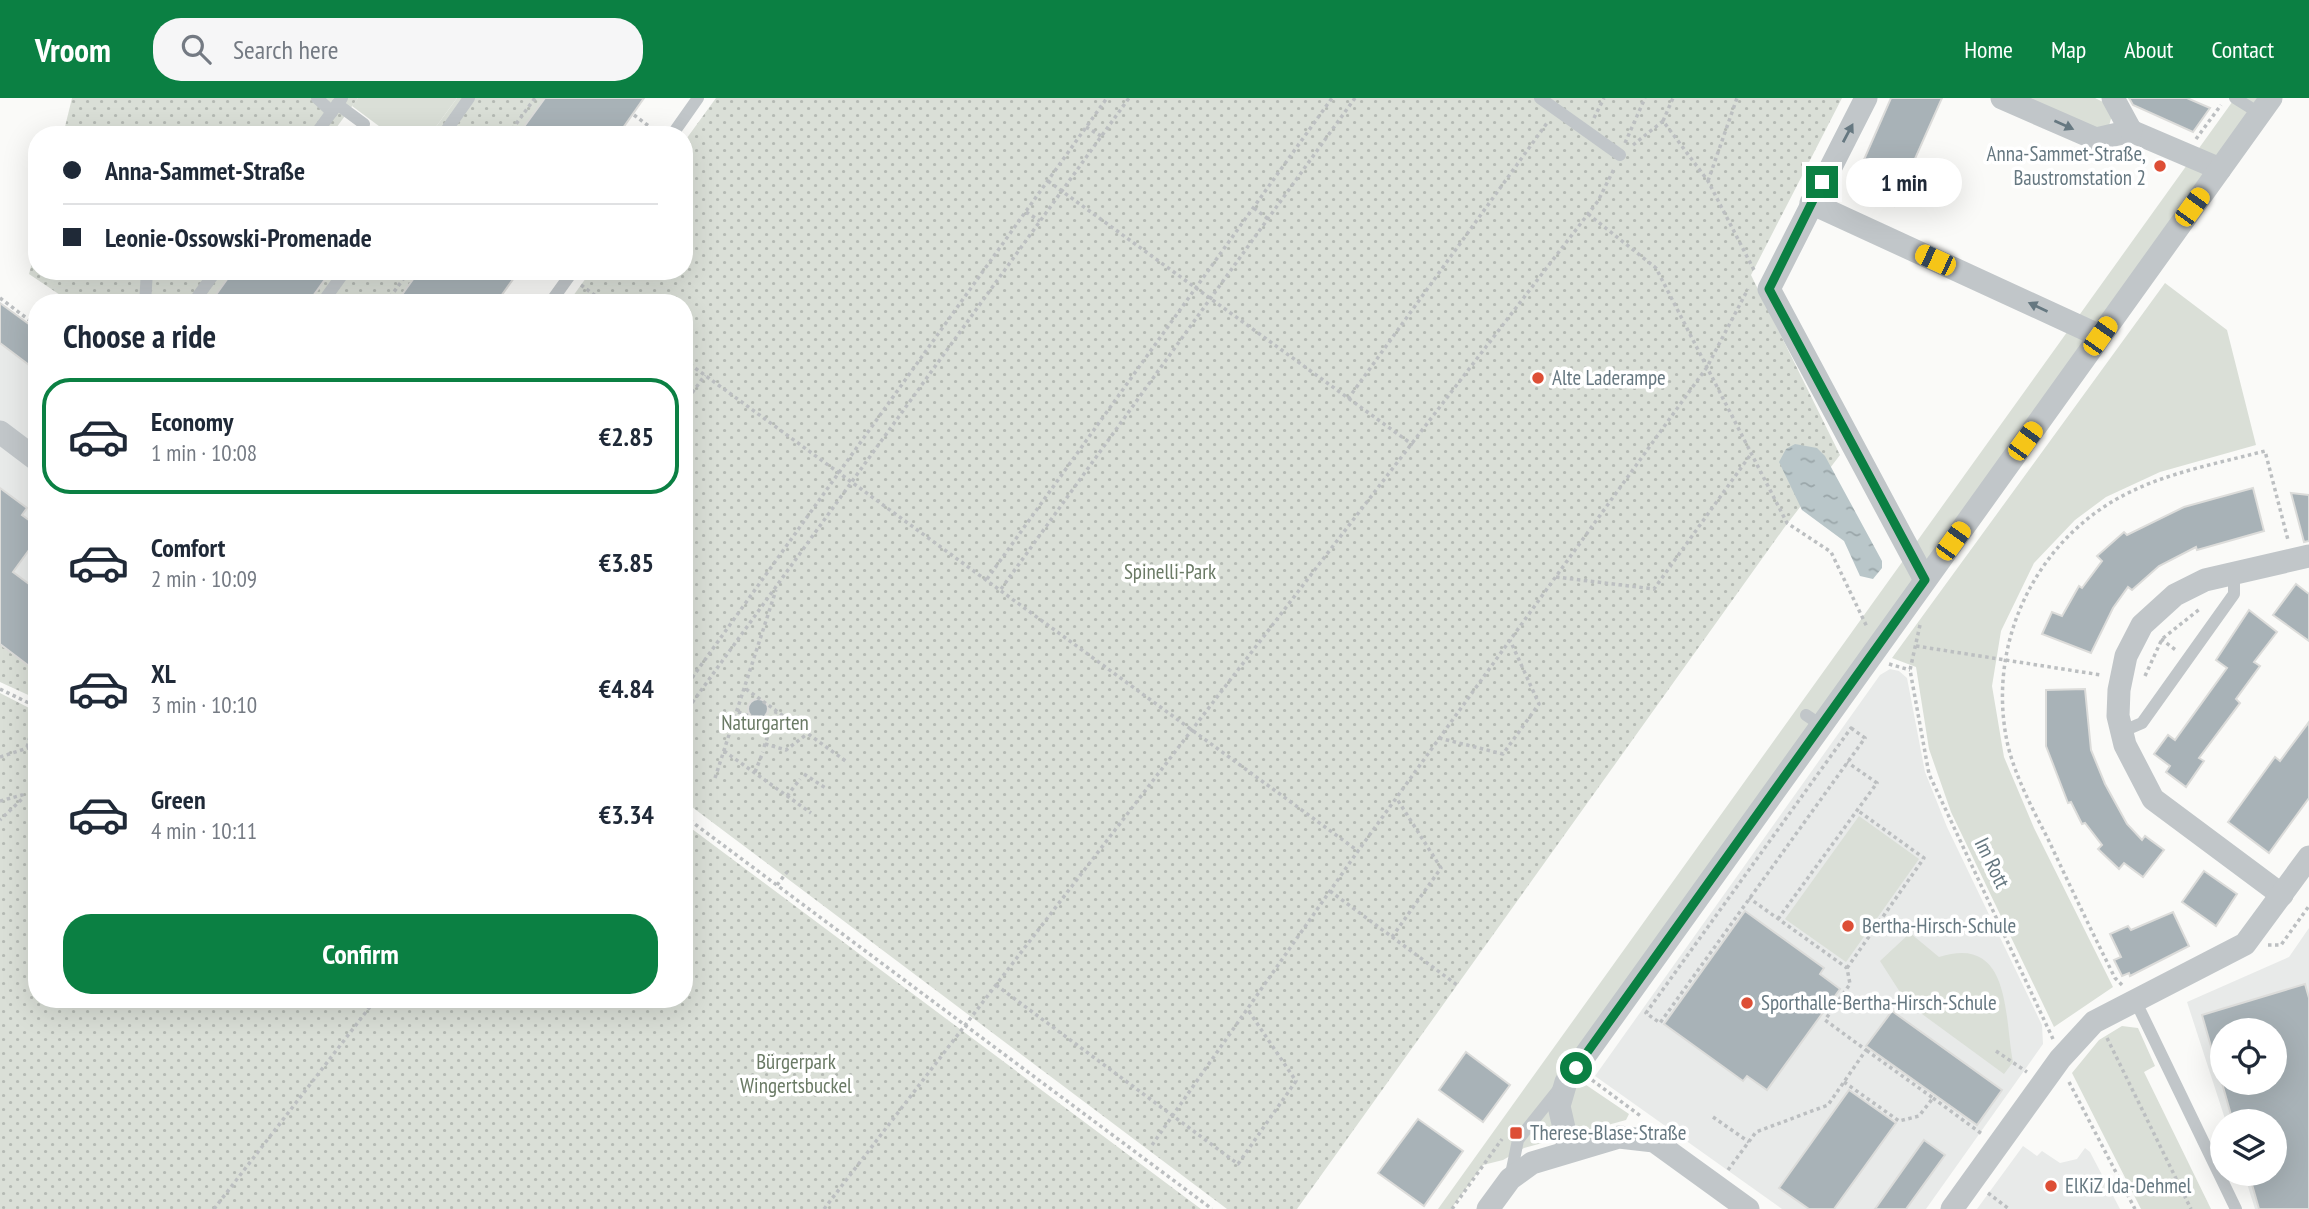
<!DOCTYPE html>
<html lang="en">
<head>
<meta charset="utf-8">
<style>
  :root { --surface:#fff; --page:#f6f6f7; --text:#1f2937; --muted:#747a83; --line:#e0e1e3; --accent:#0b8043 }
  body { margin:0; font-family:"PT Sans Narrow",sans-serif; background:var(--page); color:var(--text); height:100vh; display:flex; flex-direction:column; font-size:26px; white-space:nowrap }
  * { box-sizing:border-box; margin:0 }
  p { font-size:23px; color:var(--muted) }
  .icon { flex:none; width:38px; height:38px; fill:none; stroke:currentColor; stroke-width:2; stroke-linecap:round; stroke-linejoin:round }
  .map { position:relative; flex:1; overflow:hidden }
  .sheet { position:absolute; left:28px; top:196px; width:665px; height:714px; display:flex; flex-direction:column; background:var(--surface); border-radius:28px; box-shadow:0 7px 28px #0002 }
  .sheet>* { flex:none }
  .banner { position:absolute; left:28px; top:28px; width:665px; height:154px; border-radius:28px; box-shadow:0 7px 28px #0002; display:grid; align-content:center; height:154px; padding:0 35px; background:var(--surface) }
  .controls { position:absolute; left:2210px; top:920px; display:grid; gap:14px }
  .controls a { display:grid; place-items:center; width:77px; height:77px; border-radius:50%; background:var(--surface); box-shadow:0 7px 28px #0002; font-size:35px }
  .end { position:absolute; width:32px; height:32px; margin:-16px; border:9px solid #0b8043; background:#fff; box-shadow:0 0 0 4px #fff }
  .from { border-radius:50% }
  .bubble { position:absolute; height:49px; border-radius:24px; background:var(--surface); box-shadow:0 7px 28px #0002; font-size:23px; font-weight:800; line-height:49px; text-align:center }
  .car { position:absolute; width:21px; height:42px; margin:-21px -10px; border-radius:9px; box-shadow:0 0 5px 2px #0007; background:linear-gradient(#f5c518 24%,#345 0 40%,#f5c518 0 76%,#345 0 86%,#f5c518 0) }
  .banner b { display:flex; align-items:center; gap:24px; height:66px; font-size:26px }
  .banner b+b { border-top:2px solid var(--line) }
  .banner i { width:18px; height:18px; background:var(--text) }
  ul { padding:0; list-style:none }
  li { display:flex; align-items:center; gap:21px; height:116px; margin:0 14px 10px; padding:0 21px; border:4px solid transparent; border-radius:28px }
  li div { flex:1 }
  li b { display:block; font-size:26px }
  li em { font-style:normal; font-weight:800 }
  li.current { border-color:var(--accent) }
  li>.icon { width:63px; height:63px; stroke-width:1.5 }
  h2 { padding:0 35px; font-size:32px; line-height:84px }
  .action { display:flex; gap:14px; margin-top:auto; padding:14px 35px }
  .action a { flex:1; height:80px; border-radius:28px; background:var(--accent); color:#fff; font-size:28px; font-weight:800; line-height:80px; text-align:center }
  header { display:flex; align-items:center; gap:42px; box-sizing:border-box; height:98px; padding:0 35px; background:var(--accent); color:#fff }
  header strong { font-size:33px }
  nav { display:flex; gap:38px; margin-inline-start:auto; font-size:24px }
  .search { width:490px; height:63px; background:var(--page); display:flex; align-items:center; gap:18px; box-sizing:border-box; padding:0 24px; border-radius:28px; color:var(--muted); font-size:26px }
  .map>svg:first-child { display:block }
  .built { fill:#e8eae9; fill-rule:evenodd }
  .green { fill:#dadfd7 }
  .park { fill:url(#park-dots) }
  .water { fill:url(#water-ripples) }
  .building { fill:#a8b2b7; stroke:#dcdcda; stroke-width:2 }
  .lines { fill:none; stroke-linecap:round; stroke-linejoin:round }
  .path { stroke:#bcbfc1; stroke-width:3.5; stroke-dasharray:3.5 3.5; stroke-linecap:butt }
  .service { stroke:#c1c6c9; stroke-width:12 }
  .minor { stroke:#c1c6c9; stroke-width:23 }
  .oneway { fill:#667881 }
  .route { stroke:#0b8043; stroke-width:9 }
  .poi-dot { fill:#dd4e35; stroke:#fff; stroke-width:2.5 }
  .labels { text-anchor:middle; stroke-width:7; stroke-linejoin:round; paint-order:stroke }
  .poi-label { font-size:21px; fill:#667881; stroke:#fff; text-anchor:start }
  .park-label { font-size:21px; fill:#6a7a65; stroke:#fff }
  .street-label { font-size:21px; fill:#667881; stroke:#fff }
</style>
</head>
<body>
<header>
<strong>Vroom</strong>
<div class="search"><svg class="icon" aria-label="search" viewBox="0 0 24 24"><circle cx="10" cy="10" r="6"/><path d="M15 15l6 6"/></svg>Search here</div>
<nav><a>Home</a><a>Map</a><a>About</a><a>Contact</a></nav>
</header>
<div class="map">
<svg width="2309" height="1111" viewBox="0 0 2309 1111">
  <defs>
    <pattern id="park-dots" width="8" height="8" patternUnits="userSpaceOnUse" patternTransform="scale(1.75)"><rect width="8" height="8" fill="#dadfd7"/><path d="M2 2h.1M6 6h.1" fill="none" stroke="#b5bab4" stroke-width="1.8" stroke-linecap="round"/></pattern>
    <pattern id="water-ripples" width="26" height="14" patternUnits="userSpaceOnUse" patternTransform="scale(1.75)"><rect width="26" height="14" fill="#b9c6c9"/><path d="M2 4q2-2 4 0t4 0M15 11q2-2 4 0t4 0" fill="none" stroke="#9aa6a9"/></pattern>
  </defs>
  <rect width="100%" height="100%" fill="#fafaf8"/>
  <g class="built">
    <path d="M 0,205 L 37,232 L 37,574 L 0,546 Z"/>
    <path d="M 1890,571 L 1899,573 L 1907,580 L 1925,674 L 1947,729 L 2042,927 L 2043,946 L 1926,1111 L 1782,1111 L 1595,978 L 1880,577 Z"/>
    <path d="M 2309,830 L 2309,1111 L 2255,1111 L 2244,1076 L 2275,1076 L 2275,1024 L 2226,1024 L 2187,904 L 2289,859 ZM 2222,933 L 2275,933 L 2275,985 L 2222,985 Z"/>
    <path d="M 2023,1048 L 2037,1058 L 2042,1053 L 2060,1065 L 2077,1061 L 2085,1050 L 2090,1054 L 2120,1111 L 1977,1111 Z"/>
  </g>
  <g class="green">
    <path d="M 358,0 L 457,0 L 430,37 L 391,37 L 352,8 Z"/>
    <path d="M 2019,0 L 2095,0 L 2105,5 L 2112,17 L 2109,28 L 2098,34 Z"/>
    <path d="M 2235,0 L 2262,0 L 1564,972 L 1629,1016 L 1626,1022 L 1524,1050 L 1503,1062 L 1483,1067 L 1451,1111 L 1438,1111 Z"/>
    <path d="M 2165,185 L 2227,232 L 2256,347 L 2160,374 L 2106,399 L 2075,422 L 2034,465 L 2001,533 L 1992,588 L 2004,659 L 2034,730 L 2113,889 L 2054,929 L 1951,714 L 1929,651 L 1916,569 L 1892,560 Z"/>
    <path d="M 1859,718 L 1919,761 L 1846,864 L 1785,821 Z"/>
    <path d="M 1910,835 L 1939,859 C 2011,836 2004,917 2013,964 L 2004,976 L 1907,905 L 1880,863 Z"/>
    <path d="M 2122,928 L 2138,930 L 2155,968 L 2144,974 L 2211,1111 L 2141,1111 L 2072,975 L 2099,942 Z"/>
  </g>
  <g class="park">
    <path d="M 72,0 L 358,0 L 331,37 L 63,37 Z"/>
    <path d="M 457,0 L 545,0 L 518,37 L 430,37 Z"/>
    <path d="M 716,0 L 1842,0 L 1751,177 L 1840,357 L 1784,430 L 1297,1111 L 1227,1111 L 684,703 L 684,205 L 568,205 L 591,173 L 684,173 L 684,44 Z"/>
    <path d="M 37,146 L 37,173 L 233,173 L 210,205 L 72,205 L 29,176 Z"/>
    <path d="M 331,173 L 419,173 L 396,205 L 308,205 Z"/>
    <path d="M 0,546 L 37,574 L 37,601 L 0,584 Z"/>
    <path d="M 0,595 L 37,614 L 37,901 L 684,901 L 684,725 L 1201,1111 L 0,1111 Z"/>
  </g>
  <path class="water" d="M 1795,346 L 1817,350 L 1825,358 L 1882,463 L 1882,470 L 1873,481 L 1860,478 L 1844,443 L 1802,412 L 1779,364 L 1786,351 Z"/>
  <g class="building">
    <path d="M 545,0 L 644,0 L 618,37 L 518,37 Z"/>
    <path d="M 1891,0 L 1942,0 L 1894,108 L 1852,89 Z"/>
    <path d="M 2129,0 L 2187,0 L 2210,10 L 2193,34 L 2133,7 Z"/>
    <path d="M 233,173 L 331,173 L 308,205 L 210,205 Z"/>
    <path d="M 419,173 L 519,173 L 496,205 L 396,205 Z"/>
    <path d="M 0,205 L 37,232 L 37,273 L 0,245 Z"/>
    <path d="M 0,390 L 27,410 L 22,417 L 37,428 L 37,441 L 13,474 L 37,492 L 37,574 L 0,546 Z"/>
    <path d="M 2253,390 L 2264,433 L 2197,452 L 2196,449 L 2159,468 L 2132,492 L 2128,489 L 2113,510 L 2091,555 L 2042,536 L 2052,514 L 2062,518 L 2079,488 L 2082,490 L 2102,463 L 2097,458 L 2124,434 L 2127,437 L 2184,409 Z"/>
    <path d="M 2291,395 L 2309,397 L 2309,443 L 2304,444 Z"/>
    <path d="M 2296,486 L 2309,496 L 2309,543 L 2273,517 Z"/>
    <path d="M 2249,512 L 2277,534 L 2254,564 L 2260,568 L 2236,601 L 2240,605 L 2199,660 L 2204,663 L 2186,689 L 2166,674 L 2170,668 L 2154,656 L 2168,637 L 2175,642 L 2227,570 L 2216,562 Z"/>
    <path d="M 2085,591 L 2091,652 L 2105,686 L 2127,726 L 2142,742 L 2145,738 L 2164,752 L 2143,779 L 2124,765 L 2119,771 L 2098,751 L 2102,747 L 2085,725 L 2082,726 L 2071,704 L 2068,705 L 2046,648 L 2046,592 Z"/>
    <circle cx="758" cy="611" r="10"/>
    <path d="M 2309,624 L 2309,700 L 2269,755 L 2228,724 L 2275,659 L 2280,663 Z"/>
    <path d="M 2204,773 L 2237,796 L 2216,828 L 2182,804 Z"/>
    <path d="M 1745,813 L 1824,870 L 1820,876 L 1840,891 L 1767,992 L 1747,978 L 1743,983 L 1664,926 Z"/>
    <path d="M 2173,814 L 2189,848 L 2130,878 L 2129,875 L 2122,878 L 2114,862 L 2121,859 L 2110,836 L 2128,828 L 2131,832 Z"/>
    <path d="M 2305,886 L 2309,900 L 2309,1111 L 2259,1111 L 2249,1076 L 2275,1076 L 2275,1024 L 2233,1024 L 2222,985 L 2275,985 L 2275,933 L 2222,933 L 2222,973 L 2218,973 L 2202,917 Z"/>
    <path d="M 1892,913 L 2002,992 L 1977,1027 L 1866,948 Z"/>
    <path d="M 1466,954 L 1510,987 L 1483,1024 L 1439,992 Z"/>
    <path d="M 1849,992 L 1896,1025 L 1834,1111 L 1809,1111 L 1779,1090 Z"/>
    <path d="M 1418,1021 L 1463,1053 L 1424,1108 L 1378,1075 Z"/>
    <path d="M 1924,1042 L 1945,1057 L 1906,1111 L 1875,1111 Z"/>
  </g>
  <g class="lines">
    <g class="path">
      <path d="M 634,17 L 658,35"/>
      <path d="M 1594,20 L 1604,0"/>
      <path d="M 1663,23 L 1673,0"/>
      <path d="M 1086,29 L 1101,38"/>
      <path d="M 508,37 L 535,0"/>
      <path d="M 2196,41 L 2221,7"/>
      <path d="M 1625,45 L 1645,0"/>
      <path d="M 1633,47 L 1663,23 L 1708,83 L 1755,174"/>
      <path d="M 1048,83 L 1413,347"/>
      <path d="M 1708,83 L 1737,0"/>
      <path d="M 1254,110 L 1268,121"/>
      <path d="M 1026,114 L 1040,123"/>
      <path d="M 1588,116 L 1656,170 L 1787,425 L 1831,454 L 1867,529"/>
      <path d="M 581,187 L 605,205"/>
      <path d="M 0,200 L 37,228"/>
      <path d="M 386,205 L 409,173"/>
      <path d="M 684,262 L 1358,753"/>
      <path d="M 684,279 L 692,268"/>
      <path d="M 1348,301 L 1547,25"/>
      <path d="M 684,306 L 705,277"/>
      <path d="M 1556,479 L 1654,491 L 1751,356"/>
      <path d="M 987,481 L 1332,0"/>
      <path d="M 1001,491 L 1355,0"/>
      <path d="M 1920,527 L 1910,572 L 1929,676 L 2053,941"/>
      <path d="M 2161,541 L 2177,553"/>
      <path d="M 1916,548 L 2101,577"/>
      <path d="M 1889,566 L 1910,572"/>
      <path d="M 2145,578 L 2162,541 L 2201,510"/>
      <path d="M 0,591 L 37,609"/>
      <path d="M 684,591 L 1107,0"/>
      <path d="M 746,591 L 847,664"/>
      <path d="M 738,614 L 772,626"/>
      <path d="M 684,616 L 1129,0"/>
      <path d="M 1851,630 L 1865,640 L 1660,925 L 1646,915 Z"/>
      <path d="M 1439,640 L 1503,656 L 1539,606 L 1510,542"/>
      <path d="M 765,646 L 786,652 L 807,636"/>
      <path d="M 27,649 L 37,614"/>
      <path d="M 764,649 L 776,614"/>
      <path d="M 724,653 L 811,715"/>
      <path d="M 0,659 L 37,647"/>
      <path d="M 755,674 L 763,654"/>
      <path d="M 804,676 L 827,691"/>
      <path d="M 715,680 L 776,492"/>
      <path d="M 787,698 L 800,681"/>
      <path d="M 0,703 L 22,697 L 23,700 L 0,722"/>
      <path d="M 684,718 L 1212,1111"/>
      <path d="M 777,787 L 787,774"/>
      <path d="M 1330,793 L 1457,887"/>
      <path d="M 1778,821 L 1877,685 L 1847,664"/>
      <path d="M 1392,839 L 1441,770 L 1397,701"/>
      <path d="M 2268,847 L 2281,847 L 2309,808"/>
      <path d="M 1847,870 L 1924,760 L 1857,712"/>
      <path d="M 996,887 L 1238,1066 L 1296,983 L 1248,912"/>
      <path d="M 2122,887 L 2115,880 C 2092,834 2070,788 2048,741 C 2033,712 2016,680 2008,648 C 1985,547 2035,441 2128,395 C 2170,374 2219,365 2265,353 L 2288,442"/>
      <path d="M 2107,940 L 2191,1111"/>
      <path d="M 1996,953 L 2027,974"/>
      <path d="M 1592,982 L 1642,1019"/>
      <path d="M 1844,984 L 1899,1023 L 1919,1018 L 1933,1000 L 1866,952"/>
      <path d="M 2069,984 L 2135,1111"/>
      <path d="M 1933,1000 L 1982,1036"/>
      <path d="M 1713,1019 L 1749,1044"/>
      <path d="M 1152,1047 L 1358,753 L 1707,269 L 1748,191"/>
      <path d="M 1728,1072 L 1756,1034 L 1828,1007 L 1866,952 L 1825,922 L 1850,886 L 1847,870 L 1749,800"/>
      <path d="M 1988,1095 L 2009,1111"/>
      <path d="M 214,1111 L 376,901"/>
      <path d="M 824,1111 L 1598,103 L 1614,71"/>
      <path d="M 1452,1111 L 1502,1041"/>
    </g>
    <g class="service">
      <path d="M 317,0 L 332,14"/>
      <path d="M 1540,0 L 1620,57"/>
      <path d="M 2235,0 L 2259,15"/>
      <path d="M 337,6 L 364,26"/>
      <path d="M 315,37 L 342,0"/>
      <path d="M 443,37 L 469,0"/>
      <path d="M 672,37 L 698,0"/>
      <path d="M 145,205 L 147,173"/>
      <path d="M 193,205 L 216,173"/>
      <path d="M 322,205 L 345,173"/>
      <path d="M 550,205 L 573,173"/>
      <path d="M 1806,617 L 1821,627"/>
      <path d="M 2121,634 L 2142,625 L 2234,496 L 2234,474"/>
      <path d="M 2135,902 L 2236,1111"/>
      <path d="M 1510,1081 L 1518,1042 L 1558,992"/>
    </g>
    <g class="minor">
      <path d="M 1866,0 L 1769,191 L 1925,482"/>
      <path d="M 2002,0 L 2096,41 L 2131,33 L 2220,71"/>
      <path d="M 2113,0 L 2131,33"/>
      <path d="M 1811,105 L 2100,238"/>
      <path d="M 0,334 L 37,362"/>
      <path d="M 2282,797 L 2153,701 L 2125,647 L 2118,618 L 2119,592 L 2126,558 L 2142,527 L 2175,497 L 2205,482 L 2309,458"/>
      <path d="M 1569,1052 L 1559,1008 L 1566,984 L 2271,0"/>
      <path d="M 1488,1111 L 1510,1081 L 1532,1065 L 1619,1039 L 1654,1043 L 1748,1111"/>
      <path d="M 1952,1111 L 2060,961 L 2094,924 L 2245,846 L 2309,759"/>
    </g>
  </g>
  <defs><path id="oneway-solid" d="M-6-.8H1V-3.2L6.5 0L1 3.2V.8H-6Z" transform="scale(1.75)"/></defs>
  <g class="oneway">
    <use href="#oneway-solid" transform="translate(2064 27) rotate(24)"/>
    <use href="#oneway-solid" transform="translate(1848 35) rotate(-62)"/>
    <use href="#oneway-solid" transform="translate(2038 209) rotate(-155)"/>
  </g>
  <g class="lines">
    <path class="route" d="M 1576,970 L 1925,482 L 1769,191 L 1822,84"/>
  </g>
  <g class="poi-dot">
    <circle cx="2160" cy="68" r="7"/>
    <circle cx="1538" cy="280" r="7"/>
    <circle cx="1848" cy="828" r="7"/>
    <circle cx="1747" cy="905" r="7"/>
    <rect x="1509" y="1028" width="14" height="14" rx="3.5"/>
    <circle cx="2051" cy="1088" r="7"/>
  </g>
  <g class="labels">
    <g class="poi-label">
      <text x="2146" y="63" text-anchor="end">Anna-Sammet-Straße,<tspan x="2146" dy="24">Baustromstation 2</tspan></text>
      <text x="1552" y="287">Alte Laderampe</text>
      <text x="1862" y="835">Bertha-Hirsch-Schule</text>
      <text x="1761" y="912">Sporthalle-Bertha-Hirsch-Schule</text>
      <text x="1530" y="1042">Therese-Blase-Straße</text>
      <text x="2065" y="1095">ElKiZ Ida-Dehmel</text>
    </g>
    <g class="park-label">
      <text x="1170" y="481">Spinelli-Park</text>
      <text x="765" y="632">Naturgarten</text>
      <text x="796" y="971">Bürgerpark<tspan x="796" dy="24">Wingertsbuckel</tspan></text>
    </g>
    <g class="street-label">
      <text transform="translate(1992 765) rotate(64)" y="7">Im Rott</text>
    </g>
  </g>
</svg>
<div class="controls">
<a><svg class="icon" aria-label="locate" viewBox="0 0 24 24"><circle cx="12" cy="12" r="6"/><path d="M12 2v4M12 18v4M2 12h4M18 12h4"/></svg></a>
<a><svg class="icon" aria-label="layers" viewBox="0 0 24 24"><path d="M12 4l9 5-9 5-9-5zM3 14l9 5 9-5"/></svg></a>
</div>
<i class="end from" style="left:1576px;top:970px"></i>
<i class="end" style="left:1822px;top:84px"></i>
<div class="bubble" style="left:1846px;top:60px;width:116px">1 min</div>
<i class="car" style="left:2192px;top:109px;rotate:36deg"></i>
<i class="car" style="left:1935px;top:162px;rotate:295deg"></i>
<i class="car" style="left:2100px;top:238px;rotate:35deg"></i>
<i class="car" style="left:2025px;top:343px;rotate:36deg"></i>
<i class="car" style="left:1953px;top:443px;rotate:36deg"></i>
<div class="banner">
<b><i class="from"></i>Anna-Sammet-Straße</b>
<b><i></i>Leonie-Ossowski-Promenade</b>
</div>
<section class="sheet">
<h2>Choose a ride</h2>
<ul>
<li class="current"><svg class="icon" aria-label="car" viewBox="0 0 24 24"><path d="M5 17H2v-5l4-1 3-4h7l3 4 3 1v5h-3M9 17h6M6 11h13"/><circle cx="7" cy="17" r="2"/><circle cx="17" cy="17" r="2"/></svg><div><b>Economy</b><p>1 min · 10:08</p></div><em>€2.85</em></li>
<li><svg class="icon" aria-label="car" viewBox="0 0 24 24"><path d="M5 17H2v-5l4-1 3-4h7l3 4 3 1v5h-3M9 17h6M6 11h13"/><circle cx="7" cy="17" r="2"/><circle cx="17" cy="17" r="2"/></svg><div><b>Comfort</b><p>2 min · 10:09</p></div><em>€3.85</em></li>
<li><svg class="icon" aria-label="car" viewBox="0 0 24 24"><path d="M5 17H2v-5l4-1 3-4h7l3 4 3 1v5h-3M9 17h6M6 11h13"/><circle cx="7" cy="17" r="2"/><circle cx="17" cy="17" r="2"/></svg><div><b>XL</b><p>3 min · 10:10</p></div><em>€4.84</em></li>
<li><svg class="icon" aria-label="car" viewBox="0 0 24 24"><path d="M5 17H2v-5l4-1 3-4h7l3 4 3 1v5h-3M9 17h6M6 11h13"/><circle cx="7" cy="17" r="2"/><circle cx="17" cy="17" r="2"/></svg><div><b>Green</b><p>4 min · 10:11</p></div><em>€3.34</em></li>
</ul>
<div class="action"><a>Confirm</a></div>
</section>
</div>
</body>
</html>
